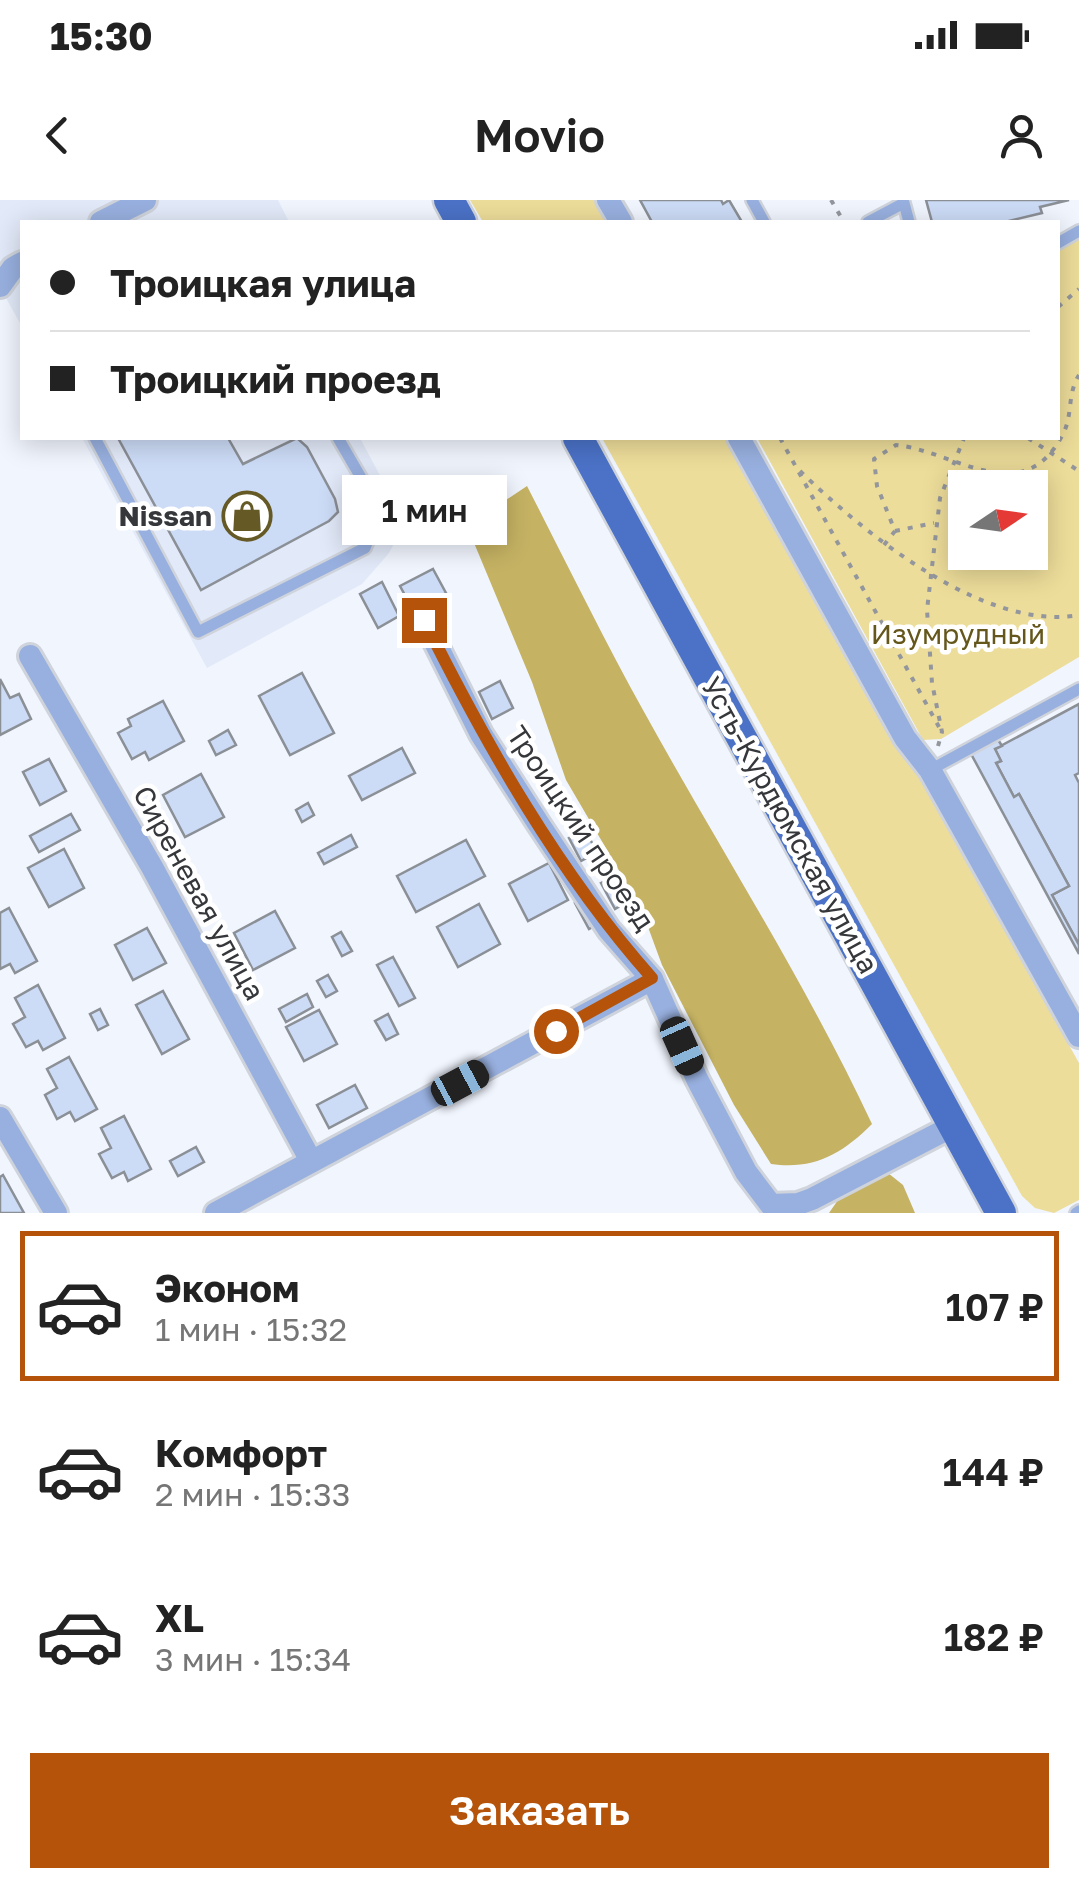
<!DOCTYPE html>
<html lang="ru">
<head>
<meta charset="utf-8">
<style>
  :root { --surface:#fff; --page:#f2f2f2; --text:#222; --muted:#767676; --line:#e0e0e0; --accent:#b45309 }
  body { margin:0; font-family:"Golos Text",sans-serif; background:var(--page); color:var(--text); height:100vh; display:flex; flex-direction:column; font-size:38px; white-space:nowrap }
  * { box-sizing:border-box; margin:0 }
  p { font-size:32px; color:var(--muted) }
  .icon { flex:none; width:55px; height:55px; fill:none; stroke:currentColor; stroke-width:2; stroke-linecap:round; stroke-linejoin:round }
  .map { position:relative; height:1013px; overflow:hidden }
  .details { display:flex; flex-direction:column; background:var(--surface); flex:1 }
  .details>* { flex:none }
  .banner { position:absolute; left:20px; top:20px; width:1040px; height:220px; border-radius:0px; box-shadow:0 5px 25px #0003; display:grid; align-content:center; height:220px; padding:0 30px; background:var(--surface) }
  .needle { width:65px; rotate:77deg }
  .tools { position:absolute; left:948px; top:270px; display:grid; gap:20px }
  .tools a { display:grid; place-items:center; width:100px; height:100px; border-radius:0px; background:var(--surface); box-shadow:0 5px 25px #0003; font-size:50px }
  .end { position:absolute; width:45px; height:45px; margin:-22px; border:12px solid #b45309; background:#fff; box-shadow:0 0 0 5px #fff }
  .from { border-radius:50% }
  .bubble { position:absolute; height:70px; border-radius:0px; background:var(--surface); box-shadow:0 5px 25px #0003; font-size:32px; font-weight:600; line-height:70px; text-align:center }
  .car { position:absolute; width:30px; height:60px; margin:-30px -15px; border-radius:12px; box-shadow:0 0 8px 2px #0007; background:linear-gradient(#222 24%,#8ab4d8 0 40%,#222 0 76%,#8ab4d8 0 86%,#222 0) }
  .banner b { display:flex; align-items:center; gap:35px; height:95px; font-size:38px }
  .banner b+b { border-top:2px solid var(--line) }
  .banner i { width:25px; height:25px; background:var(--text) }
  ul { padding:18px 0 0; list-style:none }
  li { display:flex; align-items:center; gap:30px; height:150px; margin:0 20px 15px; padding:0 10px; border:5px solid transparent; border-radius:0px }
  li div { flex:1 }
  li b { display:block; font-size:38px }
  li em { font-style:normal; font-weight:600 }
  li.active { border-color:var(--accent) }
  li>.icon { width:90px; height:90px; stroke-width:1.5 }
  .action { display:flex; gap:20px; margin-top:auto; padding:20px 30px }
  .action a { flex:1; height:115px; border-radius:0px; background:var(--accent); color:#fff; font-size:40px; font-weight:600; line-height:115px; text-align:center }
  .status { display:flex; justify-content:space-between; align-items:center; height:70px; padding:0 50px; background:var(--surface); direction:ltr }
  .status svg { height:28px; fill:currentColor }
  header { display:flex; justify-content:space-between; align-items:center; height:130px; padding:0 30px; background:var(--surface); font-size:45px; font-weight:600 }
  .map>svg:first-child { display:block }
  .built { fill:#e2e9f8 }
  .green { fill:#eddd9a; fill-rule:evenodd }
  .forest { fill:#c5b263 }
  .building { fill:#ccdbf6; stroke:#8b8f96; stroke-width:2.5 }
  .lines { fill:none; stroke-linecap:round; stroke-linejoin:round }
  .lane-casing { stroke:#cfd3db; stroke-width:16 }
  .street-casing { stroke:#cfd3db; stroke-width:28 }
  .primary-casing { stroke:#cfd3db; stroke-width:35 }
  .path { stroke:#93969c; stroke-width:4; stroke-dasharray:5 8; stroke-linecap:butt }
  .lane { stroke:#98b0df; stroke-width:11 }
  .street { stroke:#98b0df; stroke-width:22 }
  .primary { stroke:#4b72c7; stroke-width:30 }
  .route { stroke:#b45309; stroke-width:12 }
  .labels { text-anchor:middle; stroke-width:9; stroke-linejoin:round; paint-order:stroke }
  .poi-label { font-size:28px; font-weight:bold; fill:#35373a; stroke:#fff; text-anchor:end }
  .park-label { font-size:28px; fill:#65571c; stroke:#fff }
  .street-label { font-size:28px; fill:#35373a; stroke:#fff }
</style>
</head>
<body>
<div class="status"><b>15:30</b><svg viewBox="0 0 49 12"><path d="M0 12V9h3v3zM5 12V6h3v6zM10 12V3h3v9zM15 12V0h3v12zM26 1h20v11H26zM47 4h2v5h-2z"/></svg></div>
<header><svg class="icon" aria-label="back" viewBox="0 0 24 24"><path d="M15 5l-7 7 7 7"/></svg>Movio<svg class="icon" aria-label="person" viewBox="0 0 24 24"><circle cx="12" cy="8" r="4"/><path d="M4 21q1-7 8-7t8 7"/></svg></header>
<div class="map">
<svg width="1079" height="1013" viewBox="0 0 1079 1013">
  <rect width="100%" height="100%" fill="#f1f5fe"/>
  <g class="built">
    <path d="M 0,0 L 278,0 L 289,22 L 22,22 L 22,127 L 0,87 Z"/>
    <path d="M 82,238 L 360,238 L 393,300 L 398,323 L 396,340 L 389,353 L 362,384 L 207,468 Z"/>
  </g>
  <g class="green">
    <path d="M 470,0 L 599,0 L 612,22 L 483,22 Z"/>
    <path d="M 1079,39 L 1079,457 L 941,539 L 923,540 L 757,238 L 1058,238 L 1058,50 ZM 965,288 L 1030,288 L 1030,352 L 965,352 Z"/>
    <path d="M 602,238 L 731,238 L 1079,863 L 1079,1000 L 1054,1013 L 1035,1008 L 1022,996 Z"/>
  </g>
  <g class="forest">
    <path d="M 527,286 C 565,360 602,436 643,510 C 719,648 805,781 872,924 C 842,954 814,970 771,964 L 734,905 L 662,765 L 641,708 L 566,580 L 532,482 L 467,326 Z"/>
    <path d="M 888,973 L 903,985 L 915,1013 L 829,1013 L 838,1000 Z"/>
  </g>
  <g class="building">
    <path d="M 640,0 L 721,0 L 723,4 L 729,0 L 742,22 L 652,22 Z"/>
    <path d="M 926,0 L 1069,0 L 1040,7 L 1042,13 L 1005,22 L 932,22 Z"/>
    <path d="M 118,238 L 228,238 L 243,264 L 297,238 L 307,247 L 335,299 L 338,312 L 329,321 L 201,390 Z"/>
    <path d="M 433,369 L 446,393 L 413,410 L 400,386 Z"/>
    <path d="M 382,382 L 399,416 L 378,428 L 360,394 Z"/>
    <path d="M 302,473 L 334,533 L 290,555 L 259,496 Z"/>
    <path d="M 0,479 L 10,498 L 19,494 L 31,519 L 0,535 Z"/>
    <path d="M 500,481 L 513,508 L 492,519 L 479,492 Z"/>
    <path d="M 163,501 L 184,541 L 149,560 L 145,552 L 132,559 L 118,533 L 131,526 L 128,519 Z"/>
    <path d="M 1079,504 L 1079,573 L 1075,575 L 1079,583 L 1079,745 L 1052,695 L 1069,686 L 1019,594 L 1014,597 L 996,563 L 1001,561 L 995,549 Z"/>
    <path d="M 228,530 L 236,545 L 216,555 L 209,541 Z"/>
    <path d="M 997,538 L 1002,546 L 995,549 L 1001,561 L 996,563 L 1014,597 L 1019,594 L 1069,686 L 1052,695 L 1079,745 L 1079,754 L 970,552 Z"/>
    <path d="M 402,548 L 415,573 L 362,600 L 349,576 Z"/>
    <path d="M 49,559 L 66,591 L 40,605 L 23,572 Z"/>
    <path d="M 201,574 L 224,617 L 185,637 L 163,595 Z"/>
    <path d="M 308,603 L 314,615 L 302,622 L 296,610 Z"/>
    <path d="M 71,614 L 80,630 L 39,652 L 30,636 Z"/>
    <path d="M 585,630 L 597,652 L 581,661 L 569,638 Z"/>
    <path d="M 351,635 L 357,647 L 324,664 L 318,653 Z"/>
    <path d="M 466,640 L 485,676 L 416,712 L 397,676 Z"/>
    <path d="M 64,649 L 84,688 L 49,707 L 28,668 Z"/>
    <path d="M 549,663 L 568,700 L 528,721 L 509,684 Z"/>
    <path d="M 617,675 L 630,700 L 615,709 L 601,683 Z"/>
    <path d="M 583,699 L 596,725 L 589,729 L 575,703 Z"/>
    <path d="M 479,704 L 500,744 L 458,767 L 437,727 Z"/>
    <path d="M 9,708 L 37,761 L 15,773 L 10,764 L 0,769 L 0,713 Z"/>
    <path d="M 275,711 L 295,748 L 253,770 L 234,733 Z"/>
    <path d="M 147,728 L 166,763 L 133,780 L 115,745 Z"/>
    <path d="M 341,732 L 352,751 L 342,756 L 332,737 Z"/>
    <path d="M 393,757 L 415,798 L 399,806 L 377,765 Z"/>
    <path d="M 328,775 L 337,791 L 326,797 L 317,781 Z"/>
    <path d="M 38,785 L 65,838 L 43,850 L 38,841 L 26,847 L 13,824 L 25,817 L 15,798 Z"/>
    <path d="M 163,791 L 189,839 L 162,854 L 136,805 Z"/>
    <path d="M 307,794 L 313,807 L 286,822 L 279,809 Z"/>
    <path d="M 100,809 L 108,825 L 98,830 L 90,814 Z"/>
    <path d="M 319,810 L 337,844 L 304,861 L 286,827 Z"/>
    <path d="M 388,814 L 398,834 L 386,840 L 375,821 Z"/>
    <path d="M 69,857 L 97,909 L 75,921 L 70,912 L 57,919 L 45,895 L 57,888 L 47,869 Z"/>
    <path d="M 355,885 L 367,908 L 329,928 L 317,905 Z"/>
    <path d="M 124,916 L 151,969 L 128,981 L 124,972 L 112,978 L 99,954 L 111,948 L 101,928 Z"/>
    <path d="M 196,947 L 204,962 L 178,976 L 170,961 Z"/>
    <path d="M 3,975 L 24,1013 L 0,1013 L 0,977 Z"/>
  </g>
  <g class="lines">
    <g class="lane-casing">
      <g id="lane">
        <path d="M 752,0 L 764,22"/>
        <path d="M 868,22 L 904,3 L 909,22"/>
        <path d="M 1058,43 L 1079,31"/>
        <path d="M 95,238 L 198,432 L 365,348 L 378,316 L 374,300 L 338,238"/>
        <path d="M 930,570 L 1079,489"/>
        <path d="M 1076,1013 L 1079,1011"/>
      </g>
    </g>
    <g class="street-casing">
      <g id="street">
        <path d="M 608,0 L 621,22"/>
        <path d="M 101,22 L 145,0"/>
        <path d="M 0,86 L 13,68 L 22,63"/>
        <path d="M 739,238 L 905,538 L 930,570 L 1079,836"/>
        <path d="M 424,420 L 481,534 L 538,623 L 609,730 L 652,779 L 697,879 L 746,972 L 771,1005 L 798,1004 L 812,999 L 953,926"/>
        <path d="M 30,456 L 152,667 L 311,961"/>
        <path d="M 0,918 L 56,1013"/>
        <path d="M 216,1013 L 652,779"/>
      </g>
    </g>
    <g class="primary-casing">
      <g id="primary">
        <path d="M 449,0 L 461,22"/>
        <path d="M 578,238 L 1001,1013"/>
      </g>
    </g>
    <g class="path">
      <path d="M 831,0 L 844,22"/>
      <path d="M 1058,107 L 1079,89"/>
      <path d="M 780,238 L 939,527"/>
      <path d="M 1028,238 L 1079,271"/>
      <path d="M 800,271 C 863,332 984,432 1079,415"/>
      <path d="M 895,331 L 934,323"/>
      <path d="M 884,345 L 895,331 L 877,286 L 874,259 L 896,245 C 955,251 1023,312 1063,234 C 1073,215 1067,194 1079,175"/>
      <path d="M 938,546 L 942,532 L 932,483 L 927,410 L 940,298 L 964,238"/>
    </g>
    <use href="#lane" class="lane"/>
    <use href="#street" class="street"/>
    <use href="#primary" class="primary"/>
  </g>
  <g class="lines">
    <path class="route" d="M 424,420 C 487,546 558,672 652,778 L 556,831"/>
  </g>
  <defs>
    <g id="shop-ring" transform="scale(2.5)"><circle r="9.5" fill="#fff" stroke="#655926" stroke-width="1.5"/><path d="M-5-2.5h2.3a2.7 3.5 0 0 1 5.4 0H5L5.5 6h-11ZM-1.5-2.5h3a1.5 2.3 0 0 0-3 0Z" fill="#655926"/></g>
  </defs>
  <g fill-rule="evenodd">
    <use href="#shop-ring" x="247" y="316"/>
  </g>
  <g class="labels">
    <g class="poi-label">
      <text x="212" y="326">Nissan</text>
    </g>
    <g class="park-label">
      <text x="958" y="444">Изумрудный</text>
    </g>
    <g class="street-label">
      <text transform="translate(790 625) rotate(61)" y="10">Усть-Курдюмская улица</text>
      <text transform="translate(581 628) rotate(56)" y="10">Троицкий проезд</text>
      <text transform="translate(199 693) rotate(61)" y="10">Сиреневая улица</text>
    </g>
  </g>
</svg>
<div class="tools">
<a><svg class="needle" viewBox="-14 -14 28 28"><path d="M0-13l5 13h-10z" fill="#e53935"/><path d="M0 13l5-13h-10z" fill="#767676"/></svg></a>
</div>
<i class="end from" style="left:556px;top:831px"></i>
<i class="end" style="left:424px;top:420px"></i>
<div class="bubble" style="left:342px;top:275px;width:165px">1 мин</div>
<i class="car" style="left:682px;top:846px;rotate:156deg"></i>
<i class="car" style="left:460px;top:883px;rotate:62deg"></i>
<div class="banner">
<b><i class="from"></i>Троицкая улица</b>
<b><i></i>Троицкий проезд</b>
</div>
</div>
<section class="details">
<ul>
<li class="active"><svg class="icon" aria-label="car" viewBox="0 0 24 24"><path d="M5 17H2v-5l4-1 3-4h7l3 4 3 1v5h-3M9 17h6M6 11h13"/><circle cx="7" cy="17" r="2"/><circle cx="17" cy="17" r="2"/></svg><div><b>Эконом</b><p>1 мин · 15:32</p></div><em>107 ₽</em></li>
<li><svg class="icon" aria-label="car" viewBox="0 0 24 24"><path d="M5 17H2v-5l4-1 3-4h7l3 4 3 1v5h-3M9 17h6M6 11h13"/><circle cx="7" cy="17" r="2"/><circle cx="17" cy="17" r="2"/></svg><div><b>Комфорт</b><p>2 мин · 15:33</p></div><em>144 ₽</em></li>
<li><svg class="icon" aria-label="car" viewBox="0 0 24 24"><path d="M5 17H2v-5l4-1 3-4h7l3 4 3 1v5h-3M9 17h6M6 11h13"/><circle cx="7" cy="17" r="2"/><circle cx="17" cy="17" r="2"/></svg><div><b>XL</b><p>3 мин · 15:34</p></div><em>182 ₽</em></li>
</ul>
<div class="action"><a>Заказать</a></div>
</section>
</body>
</html>
